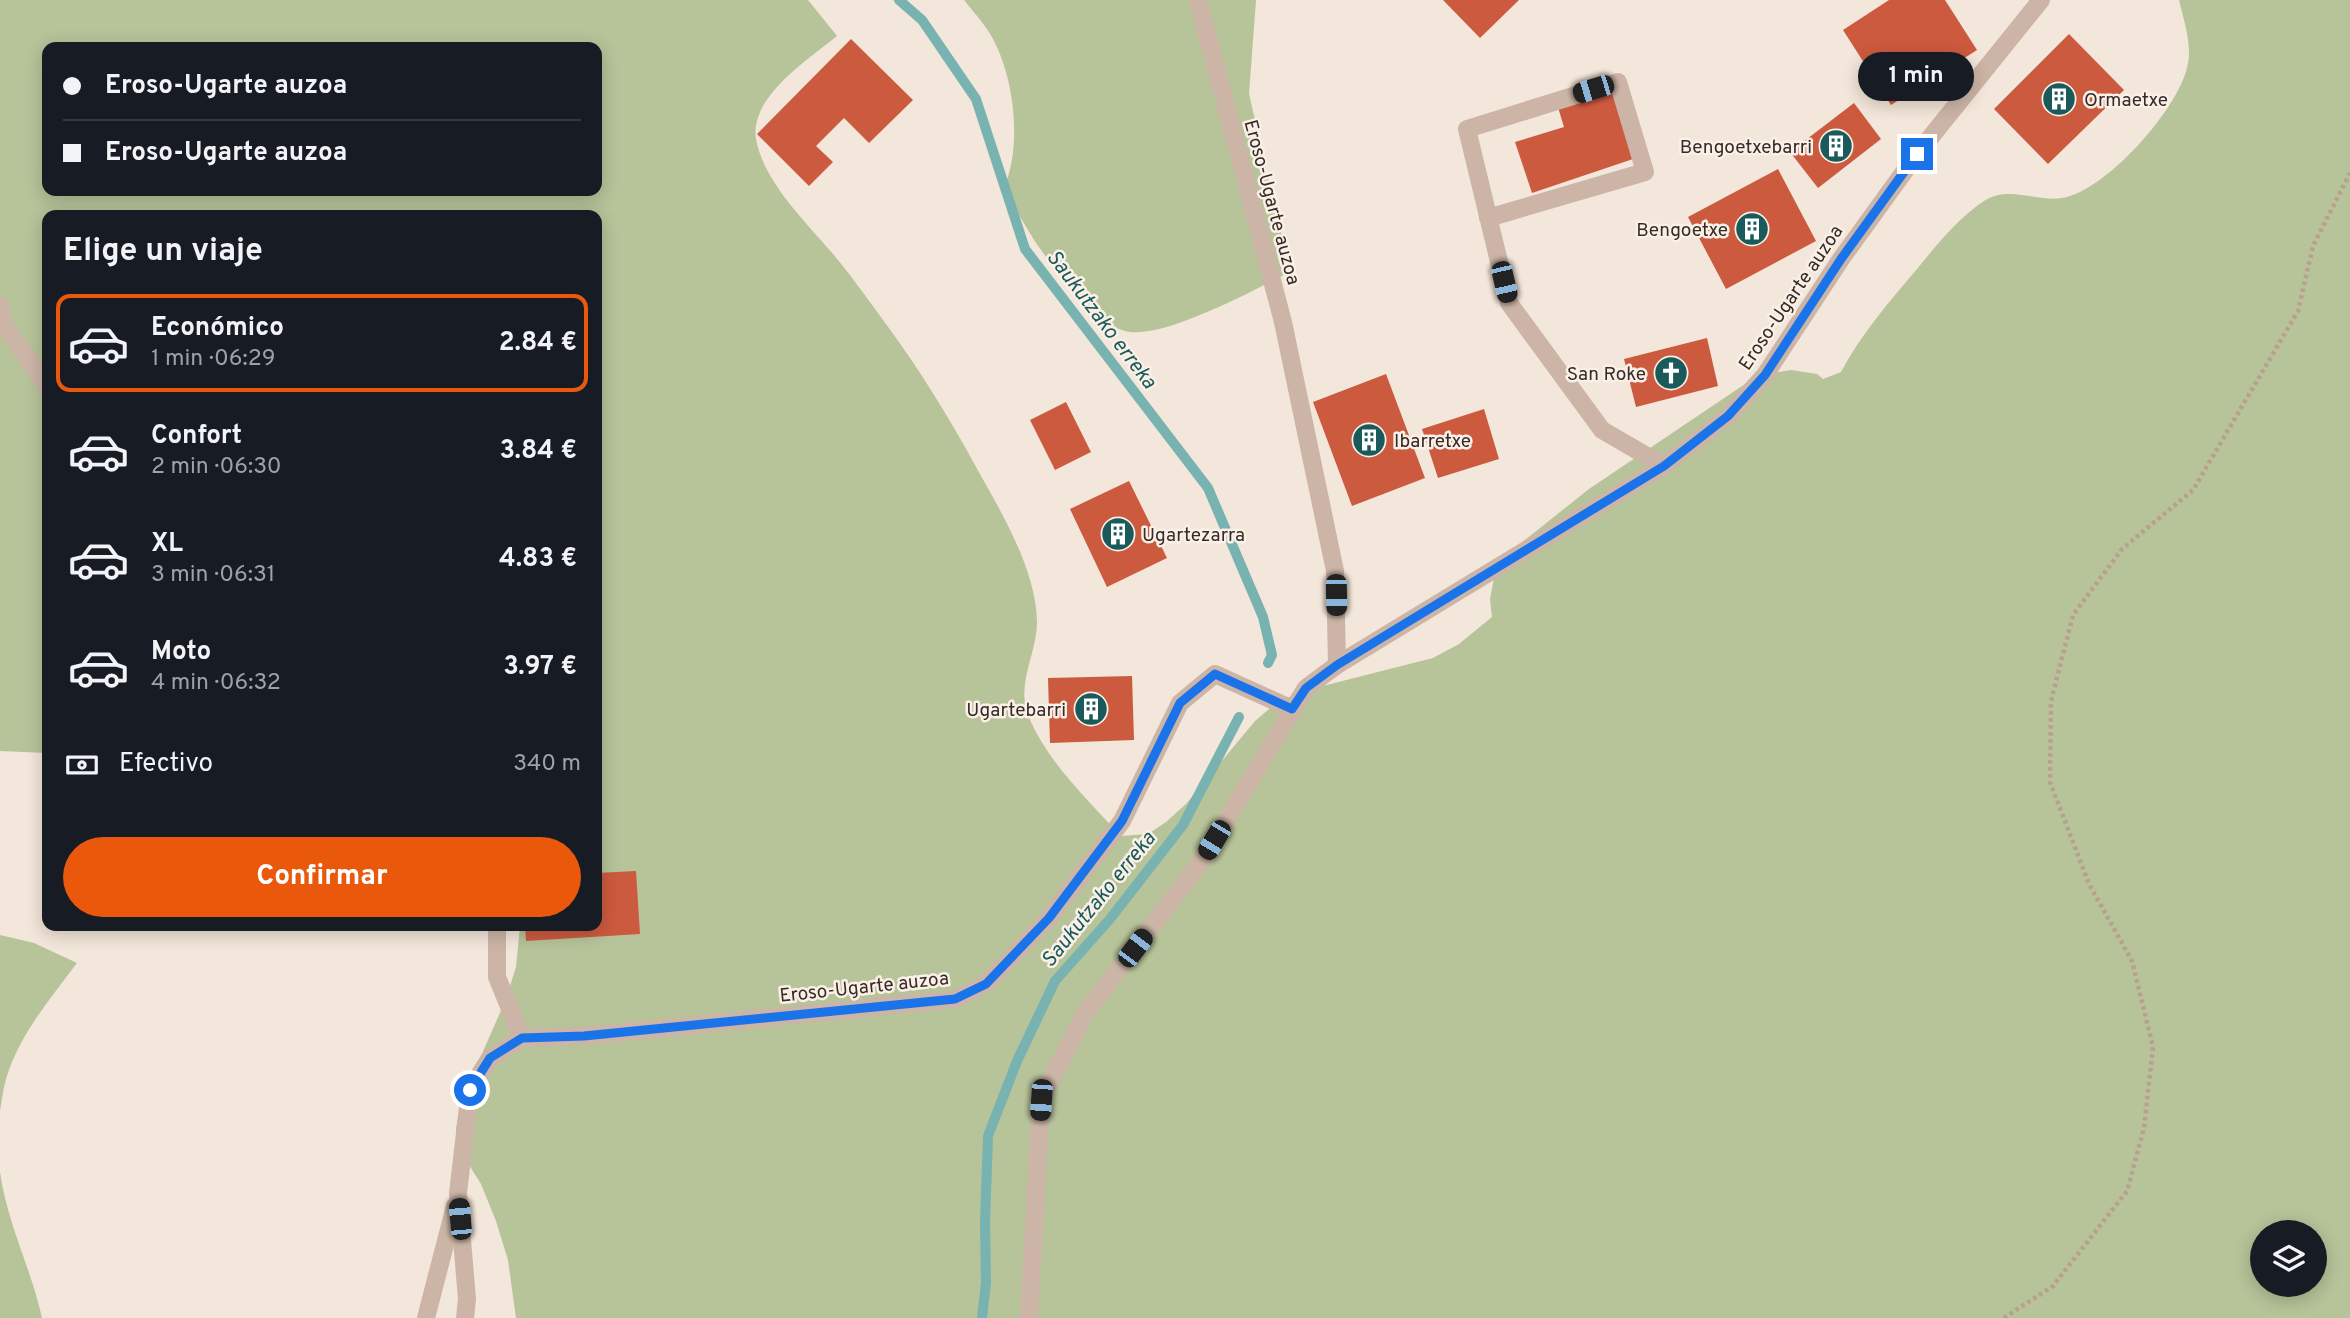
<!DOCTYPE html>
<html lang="es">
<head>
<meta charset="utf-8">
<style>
  :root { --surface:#171b24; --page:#20242c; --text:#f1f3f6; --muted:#9ea1a6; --line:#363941; --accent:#ea580c }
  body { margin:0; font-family:Overpass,sans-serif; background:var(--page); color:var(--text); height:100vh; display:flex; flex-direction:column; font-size:26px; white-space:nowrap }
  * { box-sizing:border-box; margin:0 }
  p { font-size:23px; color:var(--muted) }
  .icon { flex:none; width:38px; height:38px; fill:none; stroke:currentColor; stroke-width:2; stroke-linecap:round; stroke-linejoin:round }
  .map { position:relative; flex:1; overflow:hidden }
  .sheet { position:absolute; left:42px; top:210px; width:560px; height:721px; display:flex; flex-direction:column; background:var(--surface); border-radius:14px; box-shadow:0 4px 18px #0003 }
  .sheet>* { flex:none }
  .top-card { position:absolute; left:42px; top:42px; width:560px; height:154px; border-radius:14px; box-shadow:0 4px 18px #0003; display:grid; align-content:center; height:154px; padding:0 21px; background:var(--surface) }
  .controls { position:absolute; left:2250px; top:1220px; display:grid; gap:14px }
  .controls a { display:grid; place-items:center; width:77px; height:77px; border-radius:50%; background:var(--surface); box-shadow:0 4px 18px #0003; font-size:35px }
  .end { position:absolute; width:32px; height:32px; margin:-16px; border:9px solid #1a73e8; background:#fff; box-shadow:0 0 0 4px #fff }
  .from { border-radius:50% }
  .bubble { position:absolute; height:49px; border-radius:24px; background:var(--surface); box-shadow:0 4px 18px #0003; font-size:23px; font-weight:700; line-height:49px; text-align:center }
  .car { position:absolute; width:21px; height:42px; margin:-21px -10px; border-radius:9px; box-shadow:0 0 5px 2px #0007; background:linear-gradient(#222 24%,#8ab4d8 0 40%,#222 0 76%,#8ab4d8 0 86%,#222 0) }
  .top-card b { display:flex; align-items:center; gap:24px; height:66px; font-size:26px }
  .top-card b+b { border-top:2px solid var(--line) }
  .top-card i { width:18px; height:18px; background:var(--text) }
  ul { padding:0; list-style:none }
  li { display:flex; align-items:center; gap:21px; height:98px; margin:0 14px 10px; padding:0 7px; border:4px solid transparent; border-radius:14px }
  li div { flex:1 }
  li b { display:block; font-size:26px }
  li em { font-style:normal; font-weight:700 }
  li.selected { border-color:var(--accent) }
  li>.icon { width:63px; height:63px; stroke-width:1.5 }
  h2 { padding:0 21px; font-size:32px; line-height:84px }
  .pay { display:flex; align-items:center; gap:18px; height:77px; padding:0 21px; font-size:26px }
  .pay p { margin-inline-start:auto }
  .action { display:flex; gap:14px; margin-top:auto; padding:14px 21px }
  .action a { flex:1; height:80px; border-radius:42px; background:var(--accent); color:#fff; font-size:28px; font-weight:700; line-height:80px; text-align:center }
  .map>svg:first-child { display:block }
  .green { fill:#b7c399; fill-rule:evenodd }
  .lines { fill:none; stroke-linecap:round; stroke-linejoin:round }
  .stream { stroke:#78b2b1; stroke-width:10 }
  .building { fill:#cc5a3f }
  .path { stroke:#b89f90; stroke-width:4.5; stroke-dasharray:3.5 3.5; stroke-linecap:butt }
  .service { stroke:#ccb5a6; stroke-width:18 }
  .minor { stroke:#ccb5a6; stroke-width:18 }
  .route { stroke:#1a73e8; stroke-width:9 }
  .labels { text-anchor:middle; stroke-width:5; stroke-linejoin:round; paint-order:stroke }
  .poi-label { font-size:19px; fill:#372b27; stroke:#faf0e7; text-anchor:end }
  .street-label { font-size:19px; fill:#372b27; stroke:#faf0e7 }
  .water-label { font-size:21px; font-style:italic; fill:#1a5a5b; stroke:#faf0e7 }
</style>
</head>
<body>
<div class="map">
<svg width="2350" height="1318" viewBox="0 0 2350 1318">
  <rect width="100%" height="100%" fill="#f3e6da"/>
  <g class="green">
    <path d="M 0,0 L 808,0 L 837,36 C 809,59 749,97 756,139 C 764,184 810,226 838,260 C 855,281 870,302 886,324 C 919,369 949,417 976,467 C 1001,512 1036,569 1037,622 C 1037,654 1016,683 1028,715 C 1047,762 1088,800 1121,836 L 1148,834 L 1166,822 L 1186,804 L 1255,721 L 1276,703 L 1303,691 L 1433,658 L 1459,644 L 1492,617 L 1490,599 L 1495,573 L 1516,547 L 1589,489 L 1751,380 L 1765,374 L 1791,370 L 1817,374 L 1823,379 L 1841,372 C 1861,334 1889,302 1917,269 C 1936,246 1958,218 1984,201 C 2009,185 2035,202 2062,198 C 2106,191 2177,110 2187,68 C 2193,47 2184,21 2179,0 L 2350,0 L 2350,1318 L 516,1318 L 508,1260 L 496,1221 L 481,1184 L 456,1144 L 456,1128 L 464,1095 L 506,999 L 516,967 L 520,926 L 597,926 L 597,215 L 47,215 L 47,753 L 0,751 ZM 47,47 L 597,47 L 597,191 L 47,191 ZM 2263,1232 L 2315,1232 L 2315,1284 L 2263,1284 Z"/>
    <path d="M 964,0 L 1256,0 L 1249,94 L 1290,272 C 1255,289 1162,341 1125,331 C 1094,322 1064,279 1044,254 C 1029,235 1019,211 1002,192 C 1023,150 1015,80 993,39 C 985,24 974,13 964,0 Z"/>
    <path d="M 0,935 L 34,943 L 77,963 C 50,999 19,1035 6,1079 C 3,1089 2,1100 0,1111 Z"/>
    <path d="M 0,1172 C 7,1223 31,1268 42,1318 L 0,1318 Z"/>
  </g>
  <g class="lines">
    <g class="stream">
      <path d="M 899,0 L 922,20 L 976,99 L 1025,249 L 1208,488 L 1263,617 L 1272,655 L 1268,663"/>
      <path d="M 982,1318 L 986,1283 L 985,1222 L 988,1136 L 1017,1061 L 1055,981 L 1110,919 L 1183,825 L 1239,717"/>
    </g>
  </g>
  <g class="building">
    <path d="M 1443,0 L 1519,0 L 1480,38 Z"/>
    <path d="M 1889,0 L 1945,0 L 1977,50 L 1891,105 L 1843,30 Z"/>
    <path d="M 2069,34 L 2124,90 L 2048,164 L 1994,109 Z"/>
    <path d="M 851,39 L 913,100 L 869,143 L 844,118 L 816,146 L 833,162 L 809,186 L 757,134 Z"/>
    <path d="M 1613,86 L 1636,158 L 1532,193 L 1515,142 L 1564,127 L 1557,104 Z"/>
    <path d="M 1854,103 L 1881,139 L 1818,188 L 1790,152 Z"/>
    <path d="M 1778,169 L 1816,241 L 1726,289 L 1688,217 Z"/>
    <path d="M 1707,338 L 1718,386 L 1636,407 L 1624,359 Z"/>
    <path d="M 1386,374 L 1425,478 L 1352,506 L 1313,402 Z"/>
    <path d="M 1066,402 L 1091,452 L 1055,470 L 1030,420 Z"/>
    <path d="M 1484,409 L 1499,459 L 1438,478 L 1422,429 Z"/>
    <path d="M 1129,481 L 1167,558 L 1107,587 L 1070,509 Z"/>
    <path d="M 1132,676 L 1134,740 L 1050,743 L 1048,678 Z"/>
    <path d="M 636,871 L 640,934 L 526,941 L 525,926 L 597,926 L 597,873 Z"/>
  </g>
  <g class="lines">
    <path class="path" d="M 2004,1318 L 2053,1286 L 2127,1191 L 2144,1128 L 2153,1047 L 2132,961 L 2089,884 L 2050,782 L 2051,701 L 2073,615 L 2122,549 L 2193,490 L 2298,311 L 2313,246 L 2350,173"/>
    <g class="service">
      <path d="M 1198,0 L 1283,322 L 1335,571 L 1337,665"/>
      <path d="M 1488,218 L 1645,172 L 1618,82 L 1467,129 L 1509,303 L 1602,430 L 1664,466"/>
      <path d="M 0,306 L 3,323 L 47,387"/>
      <path d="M 497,926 L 497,977 L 522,1038 L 584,1036 L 955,999 L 986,984 L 1049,918 L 1122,821 L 1180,703 L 1215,674 L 1292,709"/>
      <path d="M 426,1318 L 455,1206"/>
      <path d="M 465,1318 L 467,1299 L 458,1193 L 470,1090 L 490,1058 L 522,1038"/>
    </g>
    <path class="minor" d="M 1029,1318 L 1041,1100 L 1085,1013 L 1201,862 L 1306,688 L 1337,665 L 1664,466 L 1728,416 L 1765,375 L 1841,259 L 1917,154 L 2041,0"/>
  </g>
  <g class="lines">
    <path class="route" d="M 470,1090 L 490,1058 L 522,1038 L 584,1036 L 955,999 L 986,984 L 1049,918 L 1122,821 L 1180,703 L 1215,674 L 1292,709 L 1306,688 L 1337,665 L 1664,466 L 1728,416 L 1765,375 L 1841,259 L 1917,154"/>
  </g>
  <defs>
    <g id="building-disc" transform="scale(1.75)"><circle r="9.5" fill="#1a5a5b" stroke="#faf0e7"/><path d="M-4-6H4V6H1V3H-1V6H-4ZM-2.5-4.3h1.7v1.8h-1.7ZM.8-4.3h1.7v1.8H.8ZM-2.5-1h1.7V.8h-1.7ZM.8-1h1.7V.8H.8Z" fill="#fff"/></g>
    <g id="church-disc" transform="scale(1.75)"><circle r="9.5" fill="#1a5a5b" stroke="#faf0e7"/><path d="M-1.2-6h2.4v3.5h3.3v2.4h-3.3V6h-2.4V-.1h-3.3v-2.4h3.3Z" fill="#fff"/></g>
  </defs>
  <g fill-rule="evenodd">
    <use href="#building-disc" x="2059" y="99"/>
    <use href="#building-disc" x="1836" y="146"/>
    <use href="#building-disc" x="1752" y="229"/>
    <use href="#church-disc" x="1671" y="373"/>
    <use href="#building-disc" x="1369" y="440"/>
    <use href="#building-disc" x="1118" y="534"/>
    <use href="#building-disc" x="1091" y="709"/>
  </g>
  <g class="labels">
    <g class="poi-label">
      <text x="2084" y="106" text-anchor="start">Ormaetxe</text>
      <text x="1812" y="153">Bengoetxebarri</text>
      <text x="1728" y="236">Bengoetxe</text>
      <text x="1646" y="380">San Roke</text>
      <text x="1394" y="447" text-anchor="start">Ibarretxe</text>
      <text x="1142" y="541" text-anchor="start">Ugartezarra</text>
      <text x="1066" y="716">Ugartebarri</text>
    </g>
    <g class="street-label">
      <text transform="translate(1273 202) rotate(75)" y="7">Eroso-Ugarte auzoa</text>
      <text transform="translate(1790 297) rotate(-56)" y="7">Eroso-Ugarte auzoa</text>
      <text transform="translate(864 986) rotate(-6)" y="7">Eroso-Ugarte auzoa</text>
    </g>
    <g class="water-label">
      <text transform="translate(1102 319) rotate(53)" y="7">Saukutzako erreka</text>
      <text transform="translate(1098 899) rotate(-51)" y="7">Saukutzako erreka</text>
    </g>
  </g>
</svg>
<div class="controls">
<a><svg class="icon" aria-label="layers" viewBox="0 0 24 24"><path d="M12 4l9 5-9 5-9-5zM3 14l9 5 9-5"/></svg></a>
</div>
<i class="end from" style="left:470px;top:1090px"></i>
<i class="end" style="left:1917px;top:154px"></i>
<div class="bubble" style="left:1858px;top:52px;width:116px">1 min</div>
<i class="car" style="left:1593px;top:89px;rotate:253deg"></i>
<i class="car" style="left:1504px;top:282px;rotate:167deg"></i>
<i class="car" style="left:1336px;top:595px;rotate:179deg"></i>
<i class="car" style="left:1214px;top:840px;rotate:211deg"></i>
<i class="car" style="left:1135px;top:948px;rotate:37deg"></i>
<i class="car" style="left:1041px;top:1100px;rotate:184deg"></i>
<i class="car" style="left:460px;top:1219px;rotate:355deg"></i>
<div class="top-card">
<b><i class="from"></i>Eroso-Ugarte auzoa</b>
<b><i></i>Eroso-Ugarte auzoa</b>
</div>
<section class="sheet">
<h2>Elige un viaje</h2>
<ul>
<li class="selected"><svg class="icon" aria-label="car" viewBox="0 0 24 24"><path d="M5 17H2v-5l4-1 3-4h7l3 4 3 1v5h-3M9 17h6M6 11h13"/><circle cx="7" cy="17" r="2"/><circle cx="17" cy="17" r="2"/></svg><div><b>Económico</b><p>1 min · 06:29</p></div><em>2.84 €</em></li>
<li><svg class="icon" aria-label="car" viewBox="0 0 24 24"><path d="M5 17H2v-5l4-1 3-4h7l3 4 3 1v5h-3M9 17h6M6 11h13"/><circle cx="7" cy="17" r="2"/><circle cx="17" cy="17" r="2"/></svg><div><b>Confort</b><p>2 min · 06:30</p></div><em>3.84 €</em></li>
<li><svg class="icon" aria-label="car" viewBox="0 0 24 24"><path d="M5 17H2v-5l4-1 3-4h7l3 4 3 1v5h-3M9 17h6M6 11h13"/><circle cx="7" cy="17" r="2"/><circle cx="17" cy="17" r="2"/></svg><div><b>XL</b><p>3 min · 06:31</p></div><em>4.83 €</em></li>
<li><svg class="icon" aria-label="car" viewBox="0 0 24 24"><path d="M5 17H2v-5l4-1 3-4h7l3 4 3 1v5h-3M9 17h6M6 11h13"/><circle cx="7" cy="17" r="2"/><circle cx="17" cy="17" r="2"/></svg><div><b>Moto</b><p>4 min · 06:32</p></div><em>3.97 €</em></li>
</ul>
<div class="pay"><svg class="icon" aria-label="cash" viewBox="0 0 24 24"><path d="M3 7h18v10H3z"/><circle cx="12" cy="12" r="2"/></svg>Efectivo<p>340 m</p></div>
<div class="action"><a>Confirmar</a></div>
</section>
</div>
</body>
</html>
